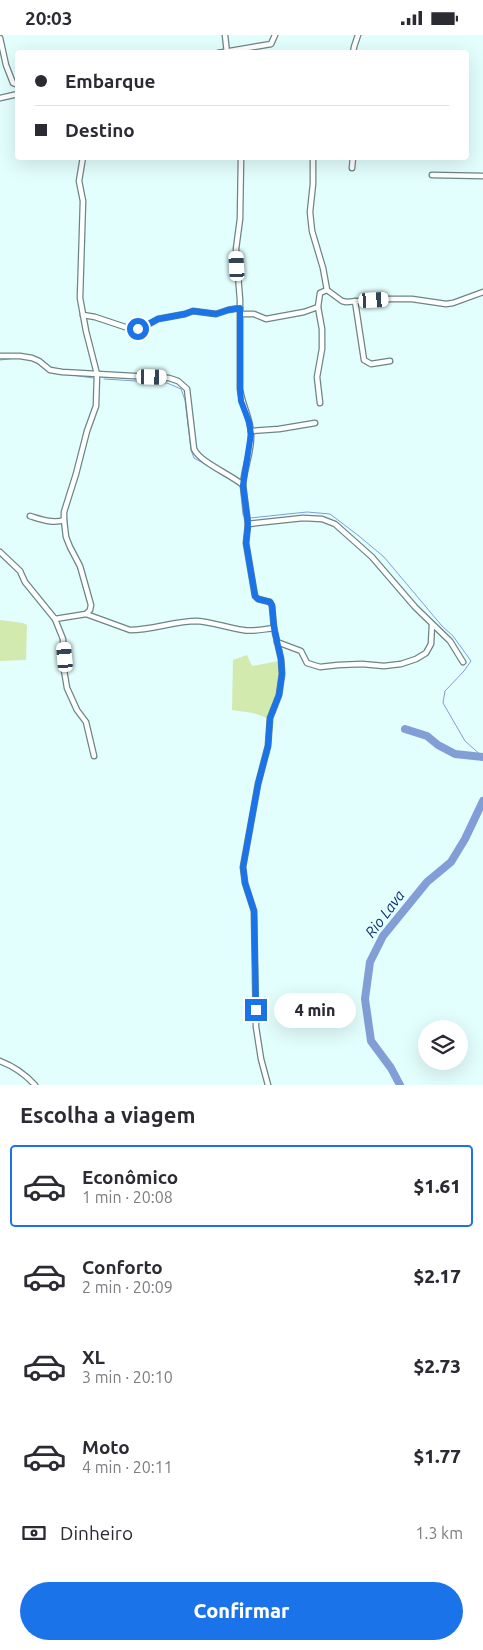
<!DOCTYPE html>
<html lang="pt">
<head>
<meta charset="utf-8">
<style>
  :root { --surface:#fff; --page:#f7f7f7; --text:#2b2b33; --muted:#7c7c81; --line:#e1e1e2; --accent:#1a73e8 }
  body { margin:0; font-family:Ubuntu,sans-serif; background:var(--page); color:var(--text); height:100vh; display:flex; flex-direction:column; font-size:19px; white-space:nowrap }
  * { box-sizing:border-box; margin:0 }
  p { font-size:16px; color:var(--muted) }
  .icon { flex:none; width:28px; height:28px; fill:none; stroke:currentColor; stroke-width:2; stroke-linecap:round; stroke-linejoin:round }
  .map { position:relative; height:1050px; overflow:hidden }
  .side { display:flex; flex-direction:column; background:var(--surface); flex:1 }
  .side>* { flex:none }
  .guide { position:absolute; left:15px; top:15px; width:454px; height:110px; border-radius:5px; box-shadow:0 5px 20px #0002; display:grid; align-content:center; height:110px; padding:0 20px; background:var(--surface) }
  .fabs { position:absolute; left:418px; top:985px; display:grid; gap:10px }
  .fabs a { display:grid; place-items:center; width:50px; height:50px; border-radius:50%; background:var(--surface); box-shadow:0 5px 20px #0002; font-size:25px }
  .end { position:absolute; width:22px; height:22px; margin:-11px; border:6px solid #1a73e8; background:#fff; box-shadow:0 0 0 2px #fff }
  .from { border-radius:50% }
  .bubble { position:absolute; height:35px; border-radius:18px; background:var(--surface); box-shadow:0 5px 20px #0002; font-size:16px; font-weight:800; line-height:35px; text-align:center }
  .car { position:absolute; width:15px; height:30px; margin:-15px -8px; border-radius:6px; box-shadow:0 0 4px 1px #0007; background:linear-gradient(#fff 24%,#345 0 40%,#fff 0 76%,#345 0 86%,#fff 0) }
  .guide b { display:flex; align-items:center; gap:18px; height:48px; font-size:19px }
  .guide b+b { border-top:1px solid var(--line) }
  .guide i { width:12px; height:12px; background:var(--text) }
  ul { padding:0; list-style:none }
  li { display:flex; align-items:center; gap:15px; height:82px; margin:0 10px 8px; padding:0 10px; border:2px solid transparent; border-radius:5px }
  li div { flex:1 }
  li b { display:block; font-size:19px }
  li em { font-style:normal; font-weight:800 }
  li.selected { border-color:var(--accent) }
  li>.icon { width:45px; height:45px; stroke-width:1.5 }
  h2 { padding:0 20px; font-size:22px; line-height:60px }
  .pay { display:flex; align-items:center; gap:12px; height:55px; padding:0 20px; font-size:19px }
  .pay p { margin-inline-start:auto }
  .primary-button { display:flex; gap:10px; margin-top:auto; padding:10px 20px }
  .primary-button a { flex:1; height:58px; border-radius:30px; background:var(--accent); color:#fff; font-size:20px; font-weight:800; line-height:58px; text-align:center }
  .status { display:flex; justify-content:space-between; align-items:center; height:35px; padding:0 25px; background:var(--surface); direction:ltr }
  .status svg { height:14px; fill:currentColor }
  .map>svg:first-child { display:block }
  .green { fill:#d2eaae }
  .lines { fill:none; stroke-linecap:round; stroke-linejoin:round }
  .stream { stroke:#829ed6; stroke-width:1 }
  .river { stroke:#829ed6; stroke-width:8 }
  .minor-casing { stroke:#6c8685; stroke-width:7 }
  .minor { stroke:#fff; stroke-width:4.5 }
  .route { stroke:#1a73e8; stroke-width:6 }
  .labels { text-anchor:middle; stroke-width:4.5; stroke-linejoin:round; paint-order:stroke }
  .water-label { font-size:15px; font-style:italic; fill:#142f72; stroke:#e2fefd }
</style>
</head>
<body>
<div class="status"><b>20:03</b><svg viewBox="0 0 49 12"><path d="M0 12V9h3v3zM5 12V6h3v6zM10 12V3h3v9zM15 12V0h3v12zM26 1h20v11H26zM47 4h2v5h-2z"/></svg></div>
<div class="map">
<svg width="483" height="1050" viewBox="0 0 483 1050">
  <rect width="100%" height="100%" fill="#e2fefd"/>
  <g class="green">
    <path d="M 0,585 L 23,588 L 27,590 L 26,625 L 0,626 Z"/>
    <path d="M 247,620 L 252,631 L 279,626 C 282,649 277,662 267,683 L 253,678 L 232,675 L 233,625 Z"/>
  </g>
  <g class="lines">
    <g class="stream">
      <path d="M 28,324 L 36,327"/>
      <path d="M 0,325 L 17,323"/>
      <path d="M 51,337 L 93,343"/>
      <path d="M 104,344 L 167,348 L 181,354 L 185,365 L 191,415 L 194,423 L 212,433"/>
      <path d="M 240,450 L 243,480 L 245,483"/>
      <path d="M 250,483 L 307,477 L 330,479 L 359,501 L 384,522 L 442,591 L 453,601 L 471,626 L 464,636 L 445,656 L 443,668 L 465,706 L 483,722"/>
    </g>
    <g class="river">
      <path d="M 405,694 L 427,701 L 438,710 L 455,719 L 483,722"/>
      <path d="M 400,1050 L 391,1033 L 371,1006 L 365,964 L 370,927 L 383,901 L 427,847 L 451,827 L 465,804 L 483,766"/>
    </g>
    <g class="minor-casing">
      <g id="minor">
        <path d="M 225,0 L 227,18"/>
        <path d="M 0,3 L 6,30 L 13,48 L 18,50"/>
        <path d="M 218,18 L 271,9 L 275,0"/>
        <path d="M 353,18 L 354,12 L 358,0"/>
        <path d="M 0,63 L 18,59"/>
        <path d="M 241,122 L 240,184 L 236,214 L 240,265 L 240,354 C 242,370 251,384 251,399 C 252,416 244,433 243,450"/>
        <path d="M 313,122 L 313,149 L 310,177 L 312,196 L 323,233 L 327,255 L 342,266 L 346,267 L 386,264 L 412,264 L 446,269 L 453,268 L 483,257"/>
        <path d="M 352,133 L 353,122"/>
        <path d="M 432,140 L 483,141"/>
        <path d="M 355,266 L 364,325 L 371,329 L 390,326"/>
        <path d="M 241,279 L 254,279 L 266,284 L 304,277 L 318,272"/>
        <path d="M 83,280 L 95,282 L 128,293 L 138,294 L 147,290 L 158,284 L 185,279 L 193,276 L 216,279 L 228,275 L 240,273"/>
        <path d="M 0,321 L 20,321 L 32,323 L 39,326 L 50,335 L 62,337 L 169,343 L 178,346 L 187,354 L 194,414 C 201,428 230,439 243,450 L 248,489 L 246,508 L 255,561 L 258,564 L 270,567 L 272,571 L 274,593 L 281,624 L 282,639 L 279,660 L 270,683 L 268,711 L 258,749 L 243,832 L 245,848 L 254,876 L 256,992 L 261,1024 L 268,1050"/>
        <path d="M 320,368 L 317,342 L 322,314 L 322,294 L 318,272 L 320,258 L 327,255"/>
        <path d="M 251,396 L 279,394 L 315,388"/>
        <path d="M 30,481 C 40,484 53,489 64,485"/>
        <path d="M 248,489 L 303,483 L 322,484 L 335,489 L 372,522 L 415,572 L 450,606 L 463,627"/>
        <path d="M 0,517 L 20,536 L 25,547 L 55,584 L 86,579 L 90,575 L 91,570 L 80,531 L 70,512 L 66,502 L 64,485 L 64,477 L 76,439 L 87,396 L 96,371 L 97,339 L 86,296 L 80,263 L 83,166 L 79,146 L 83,122"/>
        <path d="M 86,579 L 130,595 C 153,595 174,586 197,586 C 213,587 227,593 243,595 C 254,597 264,594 274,593"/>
        <path d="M 55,584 L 63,604 L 64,635 L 67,653 L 77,675 L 86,687 L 94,721"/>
        <path d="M 277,607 L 301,616 L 307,628 L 320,632 L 338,630 L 362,629 L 384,631 L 401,629 L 416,624 L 426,618 L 431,609 L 432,589"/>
        <path d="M 0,1026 C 13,1031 25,1039 35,1050"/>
      </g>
    </g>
    <use href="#minor" class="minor"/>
  </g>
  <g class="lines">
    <path class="route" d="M 138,294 L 147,290 L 158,284 L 185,279 L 193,276 L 216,279 L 228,275 L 240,273 L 240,354 L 241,366 L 249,387 L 251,399 L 243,450 L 248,489 L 246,508 L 255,561 L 258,564 L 270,567 L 272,570 L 274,593 L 281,624 L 282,639 L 279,660 L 270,683 L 268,711 L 258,749 L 243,832 L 245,848 L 254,876 L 256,975"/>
  </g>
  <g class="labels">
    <g class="water-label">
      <text transform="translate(385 879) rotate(-53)" y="5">Rio Lava</text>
    </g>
  </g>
</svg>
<div class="fabs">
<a><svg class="icon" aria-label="layers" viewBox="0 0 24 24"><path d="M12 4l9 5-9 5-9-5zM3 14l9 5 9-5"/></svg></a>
</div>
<i class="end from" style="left:138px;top:294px"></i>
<i class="end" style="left:256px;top:975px"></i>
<div class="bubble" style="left:274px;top:958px;width:82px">4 min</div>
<i class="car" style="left:237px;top:231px;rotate:357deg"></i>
<i class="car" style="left:374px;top:265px;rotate:87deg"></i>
<i class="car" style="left:152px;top:342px;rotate:91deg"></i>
<i class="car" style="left:65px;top:622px;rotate:355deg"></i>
<div class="guide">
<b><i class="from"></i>Embarque</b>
<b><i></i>Destino</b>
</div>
</div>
<section class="side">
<h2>Escolha a viagem</h2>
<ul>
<li class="selected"><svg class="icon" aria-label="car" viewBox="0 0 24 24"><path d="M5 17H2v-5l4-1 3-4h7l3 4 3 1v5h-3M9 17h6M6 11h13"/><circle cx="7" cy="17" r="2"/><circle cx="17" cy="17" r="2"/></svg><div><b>Econômico</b><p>1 min · 20:08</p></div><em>$1.61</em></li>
<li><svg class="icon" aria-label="car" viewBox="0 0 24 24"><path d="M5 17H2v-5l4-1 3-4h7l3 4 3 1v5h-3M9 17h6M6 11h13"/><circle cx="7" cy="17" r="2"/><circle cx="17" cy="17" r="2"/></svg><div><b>Conforto</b><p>2 min · 20:09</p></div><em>$2.17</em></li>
<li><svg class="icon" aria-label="car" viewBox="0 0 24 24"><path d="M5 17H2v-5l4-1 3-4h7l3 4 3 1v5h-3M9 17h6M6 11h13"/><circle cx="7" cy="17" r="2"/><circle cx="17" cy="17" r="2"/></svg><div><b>XL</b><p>3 min · 20:10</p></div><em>$2.73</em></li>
<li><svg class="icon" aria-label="car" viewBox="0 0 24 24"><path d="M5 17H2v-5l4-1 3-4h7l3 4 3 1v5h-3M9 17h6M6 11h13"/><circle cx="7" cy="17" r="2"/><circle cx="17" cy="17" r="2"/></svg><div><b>Moto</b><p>4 min · 20:11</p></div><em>$1.77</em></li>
</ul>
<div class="pay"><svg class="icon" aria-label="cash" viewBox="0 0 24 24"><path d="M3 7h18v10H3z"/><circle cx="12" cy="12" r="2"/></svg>Dinheiro<p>1.3 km</p></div>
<div class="primary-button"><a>Confirmar</a></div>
</section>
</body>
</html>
